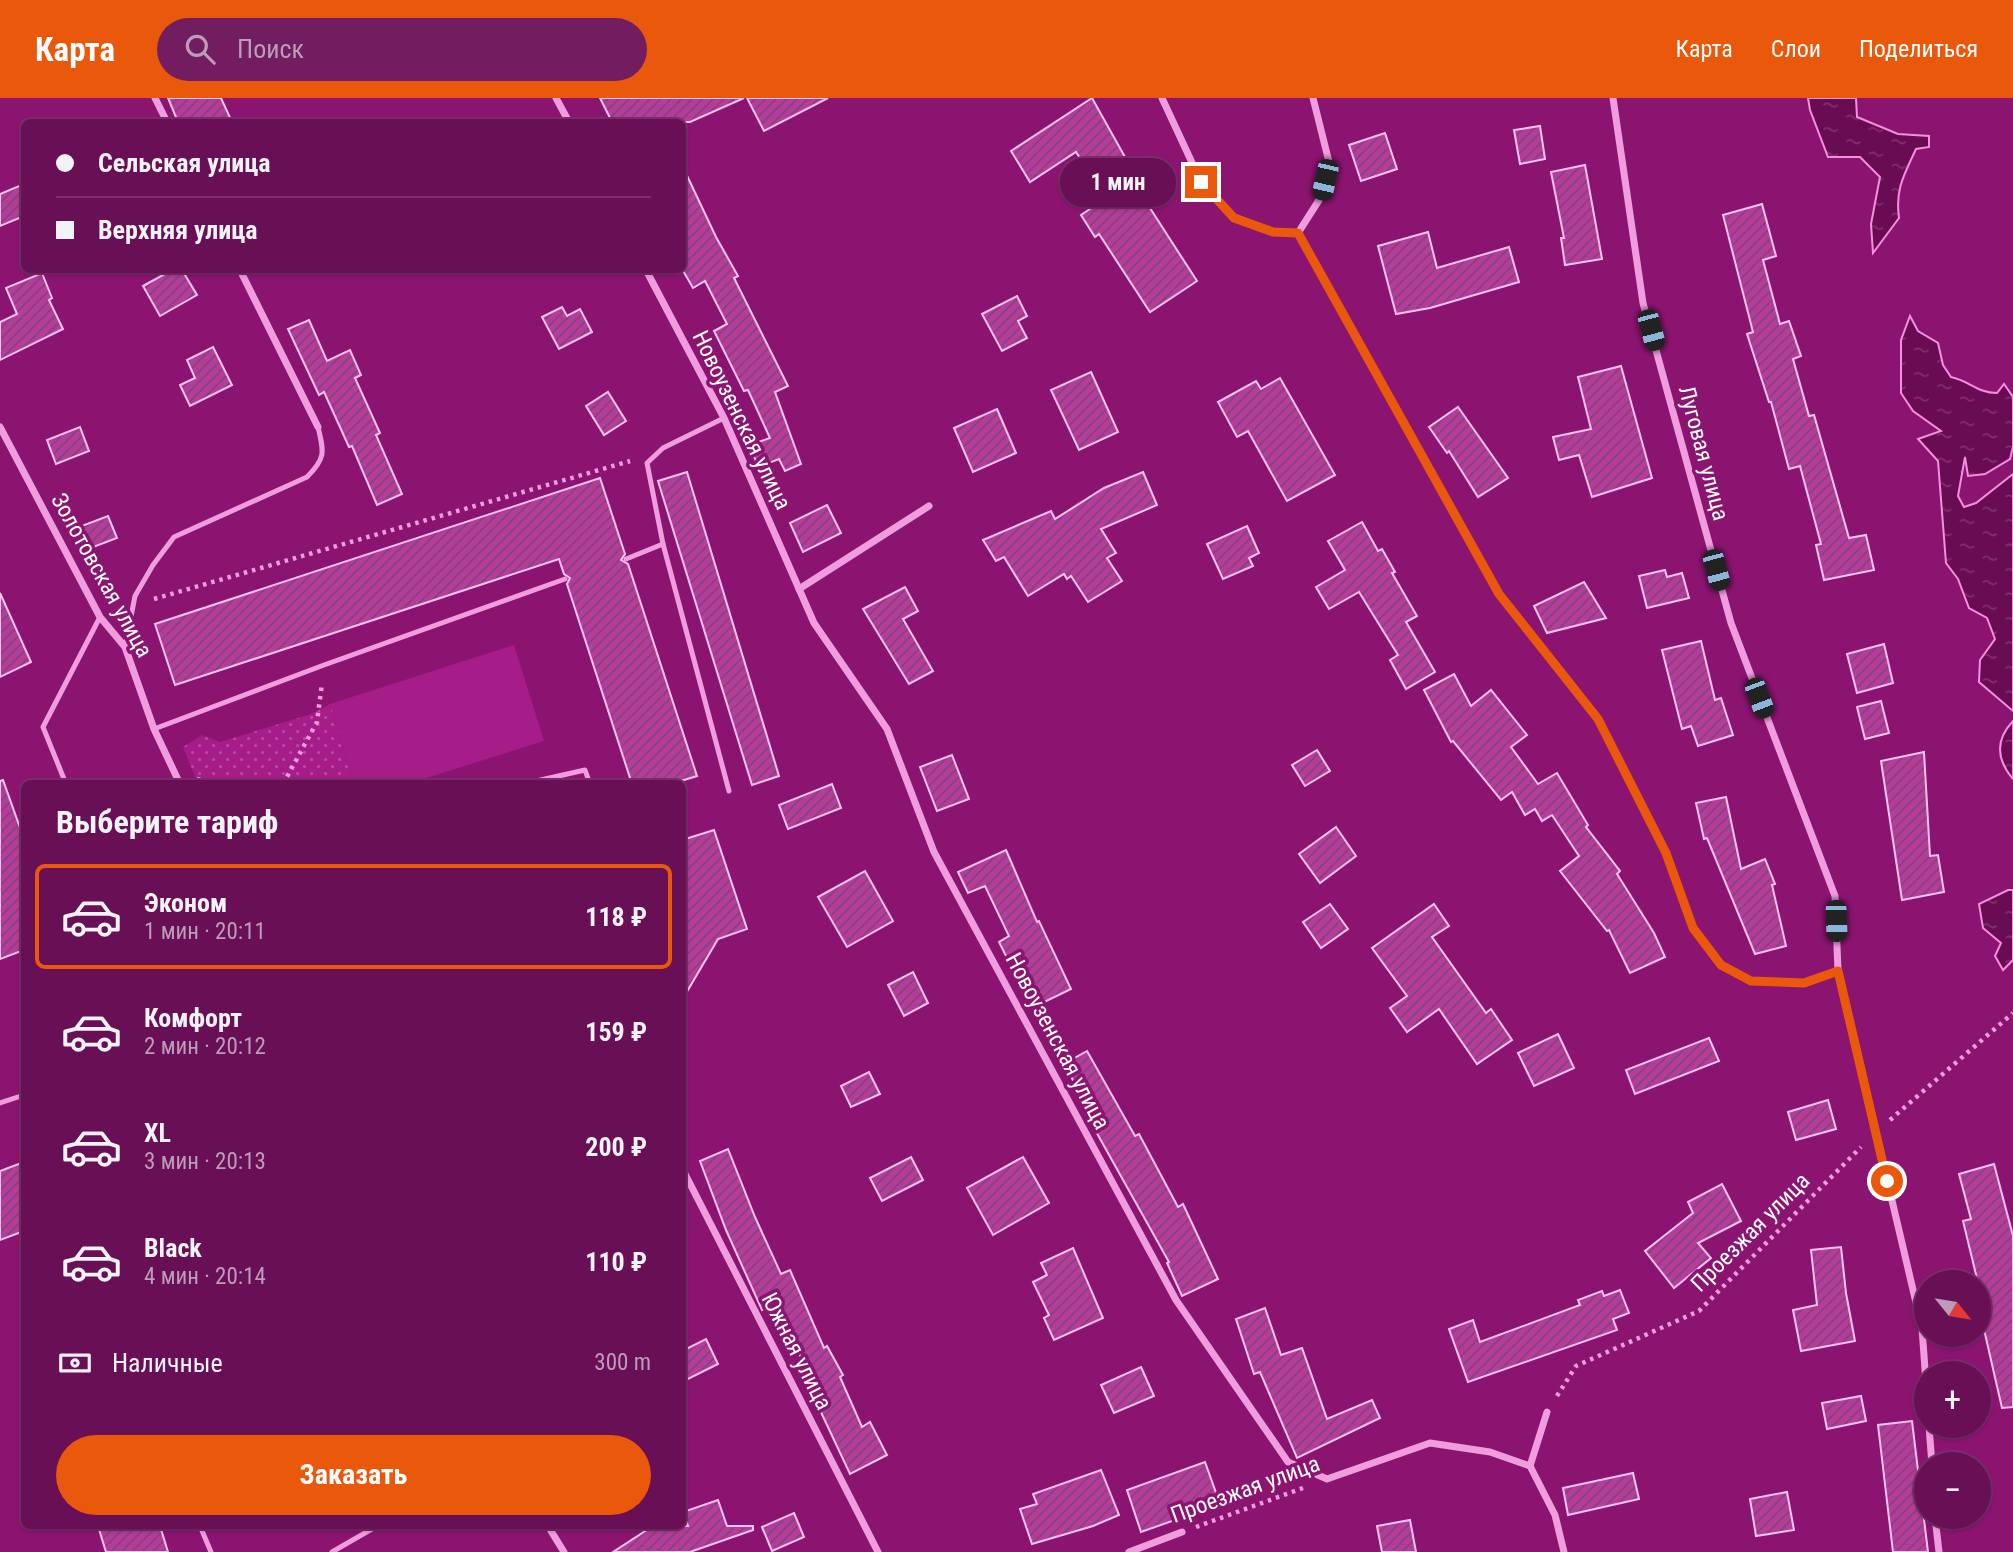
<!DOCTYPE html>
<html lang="ru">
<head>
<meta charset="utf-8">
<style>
  :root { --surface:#690f55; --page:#711d5f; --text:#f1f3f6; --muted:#bd9cb9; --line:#7c2f6c; --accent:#ea580c }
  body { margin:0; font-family:"Roboto Condensed",sans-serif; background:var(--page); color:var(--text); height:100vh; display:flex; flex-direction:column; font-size:26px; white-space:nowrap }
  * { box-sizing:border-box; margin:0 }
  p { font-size:23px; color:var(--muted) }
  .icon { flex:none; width:38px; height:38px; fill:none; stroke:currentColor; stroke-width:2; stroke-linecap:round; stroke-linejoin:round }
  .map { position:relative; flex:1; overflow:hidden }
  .sheet { position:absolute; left:21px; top:682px; width:665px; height:749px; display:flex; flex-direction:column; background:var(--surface); border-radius:10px; box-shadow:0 2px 5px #0004,0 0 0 2px var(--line) }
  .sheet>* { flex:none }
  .hud { position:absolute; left:21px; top:21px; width:665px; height:154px; border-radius:10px; box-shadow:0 2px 5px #0004,0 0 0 2px var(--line); display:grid; align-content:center; height:154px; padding:0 35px; background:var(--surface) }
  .needle { width:46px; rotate:120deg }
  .tools { position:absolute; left:1914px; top:1172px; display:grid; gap:14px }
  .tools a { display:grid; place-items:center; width:77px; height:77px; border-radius:50%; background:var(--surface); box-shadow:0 2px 5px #0004,0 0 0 2px var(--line); font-size:35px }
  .end { position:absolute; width:32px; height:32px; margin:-16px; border:9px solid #ea580c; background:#fff; box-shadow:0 0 0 4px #fff }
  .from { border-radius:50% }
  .bubble { position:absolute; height:49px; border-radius:24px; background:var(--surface); box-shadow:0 2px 5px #0004,0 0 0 2px var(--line); font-size:23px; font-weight:700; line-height:49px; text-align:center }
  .car { position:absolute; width:21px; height:42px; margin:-21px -10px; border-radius:9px; box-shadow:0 0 5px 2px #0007; background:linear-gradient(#222 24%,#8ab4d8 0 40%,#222 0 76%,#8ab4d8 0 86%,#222 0) }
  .hud b { display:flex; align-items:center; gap:24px; height:66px; font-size:26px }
  .hud b+b { border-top:2px solid var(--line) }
  .hud i { width:18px; height:18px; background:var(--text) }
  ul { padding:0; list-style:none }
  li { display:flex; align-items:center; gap:21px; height:105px; margin:0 14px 10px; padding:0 21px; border:4px solid transparent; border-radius:10px }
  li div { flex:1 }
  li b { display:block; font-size:26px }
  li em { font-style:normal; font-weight:700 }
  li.on { border-color:var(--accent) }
  li>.icon { width:63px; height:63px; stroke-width:1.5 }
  h2 { padding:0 35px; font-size:32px; line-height:84px }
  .pay { display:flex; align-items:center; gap:18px; height:77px; padding:0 35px; font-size:26px }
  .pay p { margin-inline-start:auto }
  .primary-button { display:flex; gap:14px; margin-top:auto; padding:14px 35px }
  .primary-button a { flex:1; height:80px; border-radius:42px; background:var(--accent); color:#fff; font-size:28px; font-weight:700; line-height:80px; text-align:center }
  header { display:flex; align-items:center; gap:42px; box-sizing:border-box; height:98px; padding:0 35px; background:var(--accent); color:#fff }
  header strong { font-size:33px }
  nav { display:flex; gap:38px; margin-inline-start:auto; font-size:24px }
  .search { width:490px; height:63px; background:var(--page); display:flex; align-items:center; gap:18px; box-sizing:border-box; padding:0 24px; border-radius:38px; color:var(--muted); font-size:26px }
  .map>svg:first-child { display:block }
  .grass { fill:#a61c89 }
  .park { fill:url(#park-dots) }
  .water { fill:url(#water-ripples); stroke:#f48fdf; stroke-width:2 }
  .building { fill:url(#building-hatch); stroke:#fcc3f0; stroke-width:2 }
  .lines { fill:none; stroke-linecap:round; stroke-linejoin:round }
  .path { stroke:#f09ddf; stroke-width:4.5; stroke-dasharray:3.5 5; stroke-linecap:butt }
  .service { stroke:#f09ddf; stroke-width:5 }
  .minor { stroke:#f09ddf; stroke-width:7 }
  .route { stroke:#ea580c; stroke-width:9 }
  .labels { text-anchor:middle; stroke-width:7; stroke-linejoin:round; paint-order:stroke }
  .street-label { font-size:23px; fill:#fff; stroke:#8c1471 }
</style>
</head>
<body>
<header>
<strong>Карта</strong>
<div class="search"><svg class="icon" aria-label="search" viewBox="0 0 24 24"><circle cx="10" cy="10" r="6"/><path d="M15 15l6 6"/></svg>Поиск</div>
<nav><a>Карта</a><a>Слои</a><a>Поделиться</a></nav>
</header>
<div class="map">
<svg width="2013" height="1454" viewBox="0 0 2013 1454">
  <defs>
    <pattern id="park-dots" width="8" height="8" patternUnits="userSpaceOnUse" patternTransform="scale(1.75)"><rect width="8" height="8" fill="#a61c89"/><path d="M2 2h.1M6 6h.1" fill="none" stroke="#b849a1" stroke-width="1.8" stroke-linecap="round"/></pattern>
    <pattern id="water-ripples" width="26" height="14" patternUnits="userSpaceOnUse" patternTransform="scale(1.75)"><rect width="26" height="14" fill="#690c53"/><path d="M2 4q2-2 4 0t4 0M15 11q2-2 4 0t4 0" fill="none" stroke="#80306d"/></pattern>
    <pattern id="building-hatch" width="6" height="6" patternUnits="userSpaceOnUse" patternTransform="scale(1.75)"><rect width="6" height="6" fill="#b63c9c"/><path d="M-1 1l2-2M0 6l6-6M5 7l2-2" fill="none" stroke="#814474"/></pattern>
  </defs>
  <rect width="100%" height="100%" fill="#8c1471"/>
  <path class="grass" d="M 514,547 L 544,643 L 407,686 L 354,686 L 330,606 Z"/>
  <path class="park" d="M 330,606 L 354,686 L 198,686 L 183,649 L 202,637 L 220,644 L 311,616 Z"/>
  <g class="water">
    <path d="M 1808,0 L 1856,0 L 1857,19 L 1898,36 L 1929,38 L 1929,49 L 1916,51 C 1904,77 1895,91 1899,120 L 1873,155 L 1871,126 L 1880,79 L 1860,59 L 1828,59 L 1810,12 Z"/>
    <path d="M 1910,218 L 1918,233 L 1938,245 L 1943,267 L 1951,279 C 1970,283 1977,295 1997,295 L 2004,286 L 2013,299 L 2013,349 L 2010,361 L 1985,376 L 1968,378 L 1965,359 L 1958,398 L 1964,409 L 1976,405 L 2013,376 L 2013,613 L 1979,584 L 1980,562 L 1995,541 L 1987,520 L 1969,510 L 1958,481 L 1946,465 L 1938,363 L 1918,341 L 1941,333 L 1913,313 L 1901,295 L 1901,242 Z"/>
    <path d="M 2013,623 L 2013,681 C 1996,661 1995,642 2013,623 Z"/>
    <path d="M 2008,792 L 2013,792 L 2013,862 L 2003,872 L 1995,858 L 2001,845 L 1983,830 L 1979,806 Z"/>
  </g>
  <g class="building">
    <path d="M 168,0 L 221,0 L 232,24 L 178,24 Z"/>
    <path d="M 600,0 L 744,0 L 690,24 L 612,24 Z"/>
    <path d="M 747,0 L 828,0 L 764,33 Z"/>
    <path d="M 1092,0 L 1125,59 L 1119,62 L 1197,183 L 1150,214 L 1099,136 L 1095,139 L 1081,117 L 1106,100 L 1076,54 L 1030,84 L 1011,53 Z"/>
    <path d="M 1540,28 L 1545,61 L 1520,66 L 1514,32 Z"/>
    <path d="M 1385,35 L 1397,71 L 1361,83 L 1349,47 Z"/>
    <path d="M 682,67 L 716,139 L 738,178 L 734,180 L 788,288 L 775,294 L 801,366 L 785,373 L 779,361 L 758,369 L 750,347 L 770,340 L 748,292 L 744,293 L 714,233 L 727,226 L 705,183 L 693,190 L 682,171 Z"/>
    <path d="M 1585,67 L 1602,161 L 1565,167 L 1561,140 L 1564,140 L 1551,74 Z"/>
    <path d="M 24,86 L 24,118 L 0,128 L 0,96 Z"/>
    <path d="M 1762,106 L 1776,158 L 1763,162 L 1780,226 L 1789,223 L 1801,258 L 1793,261 L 1809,318 L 1814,317 L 1849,440 L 1866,437 L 1874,472 L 1824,482 L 1816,447 L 1821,446 L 1800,368 L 1789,371 L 1771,304 L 1769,304 L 1747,236 L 1753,234 L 1723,117 Z"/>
    <path d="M 1428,134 L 1437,170 L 1509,149 L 1519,184 L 1430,210 L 1396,216 L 1378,148 Z"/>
    <path d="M 172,172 L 182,172 L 197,197 L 160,218 L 143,188 Z"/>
    <path d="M 42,175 L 52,200 L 49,202 L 63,231 L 0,262 L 0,224 L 17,216 L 6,190 Z"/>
    <path d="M 1017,198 L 1027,218 L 1018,223 L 1027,240 L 1002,253 L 982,216 Z"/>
    <path d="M 562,209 L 567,218 L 580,211 L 592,234 L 559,251 L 542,219 Z"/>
    <path d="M 309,222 L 327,263 L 350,252 L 361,277 L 355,280 L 380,335 L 376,337 L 402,396 L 377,407 L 352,348 L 349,349 L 324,294 L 319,297 L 288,231 Z"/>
    <path d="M 213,249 L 232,287 L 190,308 L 180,287 L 195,280 L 187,262 Z"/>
    <path d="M 1621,268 L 1652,380 L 1592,399 L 1579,357 L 1559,362 L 1553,339 L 1591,331 L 1578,279 Z"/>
    <path d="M 1091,274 L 1118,334 L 1079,352 L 1051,292 Z"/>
    <path d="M 1280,280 L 1335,377 L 1287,403 L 1248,333 L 1237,339 L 1218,304 L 1256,283 L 1261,291 Z"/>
    <path d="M 608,294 L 626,323 L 604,337 L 586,308 Z"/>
    <path d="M 1458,309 L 1508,380 L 1478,399 L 1449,353 L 1447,355 L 1429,329 Z"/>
    <path d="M 997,311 L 1016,355 L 973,374 L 954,330 Z"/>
    <path d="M 80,329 L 89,353 L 56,366 L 47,342 Z"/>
    <path d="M 687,374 L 779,678 L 752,687 L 658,383 Z"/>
    <path d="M 1143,374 L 1157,407 L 1101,431 L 1116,455 L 1107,460 L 1122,483 L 1088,504 L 1071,478 L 1067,481 L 1064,476 L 1028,498 L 1004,459 L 996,463 L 983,442 L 1051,413 L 1055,421 L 1104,390 Z"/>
    <path d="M 600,380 L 625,456 L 621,462 L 628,466 L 697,678 L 671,686 L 632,686 L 567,486 L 570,480 L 564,476 L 559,461 L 175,587 L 155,526 Z"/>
    <path d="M 827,407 L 841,435 L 803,454 L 790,425 Z"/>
    <path d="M 108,418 L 117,440 L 88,451 L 79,429 Z"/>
    <path d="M 1362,424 L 1378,453 L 1382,451 L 1395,474 L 1392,475 L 1417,518 L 1406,524 L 1435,574 L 1406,591 L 1390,562 L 1398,557 L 1359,494 L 1329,511 L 1316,489 L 1345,472 L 1328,443 Z"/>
    <path d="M 1247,428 L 1259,455 L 1249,460 L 1253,468 L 1223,481 L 1207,446 Z"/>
    <path d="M 1665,472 L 1667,479 L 1682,475 L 1689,500 L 1647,510 L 1639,478 Z"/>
    <path d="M 1584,484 L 1606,520 L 1547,535 L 1534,508 Z"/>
    <path d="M 905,489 L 918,513 L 903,521 L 933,573 L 909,586 L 863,511 Z"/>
    <path d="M 0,495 L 31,564 L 0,579 Z"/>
    <path d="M 1701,543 L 1715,602 L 1721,600 L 1733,637 L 1698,648 L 1691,628 L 1682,631 L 1662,552 Z"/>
    <path d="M 1884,546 L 1893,585 L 1857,595 L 1847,556 Z"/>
    <path d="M 1454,576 L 1471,608 L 1491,592 L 1527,637 L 1511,649 L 1538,686 L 1557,675 L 1588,727 L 1586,729 L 1620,773 L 1617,776 L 1654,835 L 1665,859 L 1630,875 L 1609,832 L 1607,833 L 1560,773 L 1579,758 L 1552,717 L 1542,723 L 1535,711 L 1525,717 L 1512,694 L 1501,702 L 1453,643 L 1451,644 L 1424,592 Z"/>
    <path d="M 1881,603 L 1889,635 L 1865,641 L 1857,609 Z"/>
    <path d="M 1317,652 L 1330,673 L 1305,688 L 1292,667 Z"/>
    <path d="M 1924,654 L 1930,758 L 1938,757 L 1944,794 L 1902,802 L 1881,663 Z"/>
    <path d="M 952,657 L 969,701 L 937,713 L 920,669 Z"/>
    <path d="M 3,682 L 24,741 L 24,852 L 0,861 L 0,683 Z"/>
    <path d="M 832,686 L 841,710 L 788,731 L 779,707 Z"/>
    <path d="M 1726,699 L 1741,771 L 1765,761 L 1775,786 L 1772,787 L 1786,848 L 1755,856 L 1707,740 L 1704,741 L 1696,705 Z"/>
    <path d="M 1336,729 L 1356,758 L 1320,785 L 1299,756 Z"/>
    <path d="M 714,732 L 747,831 L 718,841 L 682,902 L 682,742 Z"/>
    <path d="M 1006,752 L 1037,824 L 1039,823 L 1071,891 L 1032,910 L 999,844 L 1009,838 L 985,788 L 968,795 L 958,774 Z"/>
    <path d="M 865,773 L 893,823 L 847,849 L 818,799 Z"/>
    <path d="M 1330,806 L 1348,831 L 1321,850 L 1303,824 Z"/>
    <path d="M 1434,806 L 1449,828 L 1432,839 L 1486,915 L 1491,911 L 1512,942 L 1477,966 L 1439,911 L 1407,934 L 1390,910 L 1407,898 L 1372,850 Z"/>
    <path d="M 913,874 L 928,905 L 904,918 L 888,887 Z"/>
    <path d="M 1558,936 L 1574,970 L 1534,988 L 1518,955 Z"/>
    <path d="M 1709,940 L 1719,963 L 1635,996 L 1626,972 Z"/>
    <path d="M 1087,953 L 1135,1038 L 1139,1036 L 1178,1109 L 1183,1106 L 1218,1181 L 1182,1198 L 1167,1165 L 1169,1164 L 1080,1005 L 1084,1002 L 1064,966 Z"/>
    <path d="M 869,974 L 880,996 L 851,1009 L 841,988 Z"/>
    <path d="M 1828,1002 L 1836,1031 L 1796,1042 L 1788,1014 Z"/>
    <path d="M 728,1051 L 755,1119 L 781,1176 L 790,1172 L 824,1250 L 827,1248 L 843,1277 L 840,1279 L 862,1329 L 870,1324 L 887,1357 L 850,1376 L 819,1310 L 822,1308 L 798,1265 L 802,1262 L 778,1205 L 762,1212 L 726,1132 L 700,1063 Z"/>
    <path d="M 911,1059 L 923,1082 L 882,1103 L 870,1080 Z"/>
    <path d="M 1023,1059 L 1049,1105 L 993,1137 L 967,1090 Z"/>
    <path d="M 24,1064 L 24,1133 L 0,1142 L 0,1073 Z"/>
    <path d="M 1994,1066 L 2013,1138 L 2013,1309 L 2002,1310 L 1983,1227 L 1988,1226 L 1963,1123 L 1971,1121 L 1959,1076 Z"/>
    <path d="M 1722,1086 L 1741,1123 L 1698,1145 L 1711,1160 L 1674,1190 L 1645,1153 L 1693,1115 L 1688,1104 Z"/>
    <path d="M 1841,1149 L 1846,1195 L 1855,1243 L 1801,1253 L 1793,1212 L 1817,1207 L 1811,1152 Z"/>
    <path d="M 1073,1150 L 1103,1220 L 1054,1242 L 1044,1220 L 1049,1217 L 1033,1184 L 1047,1177 L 1041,1165 Z"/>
    <path d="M 1620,1192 L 1629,1215 L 1613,1221 L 1617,1232 L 1468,1284 L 1449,1231 L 1473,1222 L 1480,1244 L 1580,1207 L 1578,1202 L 1602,1193 L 1604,1198 Z"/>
    <path d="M 1265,1210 L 1281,1257 L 1302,1250 L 1327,1321 L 1372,1302 L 1380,1320 L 1297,1360 L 1260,1274 L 1254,1276 L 1236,1221 Z"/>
    <path d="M 706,1241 L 718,1266 L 682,1284 L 682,1253 Z"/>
    <path d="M 1141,1269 L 1154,1298 L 1114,1315 L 1101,1287 Z"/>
    <path d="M 1861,1298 L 1866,1323 L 1827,1331 L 1822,1305 Z"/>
    <path d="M 1912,1323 L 1928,1454 L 1893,1454 L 1878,1327 Z"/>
    <path d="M 1205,1364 L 1220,1406 L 1141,1434 L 1127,1392 Z"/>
    <path d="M 1101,1372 L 1119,1417 L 1093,1428 L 1032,1446 L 1020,1411 L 1037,1406 L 1033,1396 Z"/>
    <path d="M 1633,1375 L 1639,1401 L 1568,1417 L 1563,1390 Z"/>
    <path d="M 1787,1394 L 1794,1432 L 1756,1438 L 1750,1401 Z"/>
    <path d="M 718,1402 L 727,1428 L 753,1428 L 753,1432 L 690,1454 L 613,1454 L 653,1428 L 688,1428 L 683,1414 Z"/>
    <path d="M 794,1415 L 804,1439 L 772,1453 L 762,1429 Z"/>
    <path d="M 1410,1422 L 1416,1454 L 1382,1454 L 1377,1428 Z"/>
    <path d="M 98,1428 L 160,1428 L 168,1454 L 106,1454 Z"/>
  </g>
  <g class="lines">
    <g class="path">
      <path d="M 154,501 L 630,363"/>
      <path d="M 197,681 L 214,686"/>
      <path d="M 283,686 L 317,624 L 322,585"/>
      <path d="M 1890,1022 L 2013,915"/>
      <path d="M 1557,1298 L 1576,1268 L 1699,1213 L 1861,1049"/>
      <path d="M 1196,1429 L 1303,1390"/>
    </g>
    <g class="service">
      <path d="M 724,320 L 663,350 L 647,365 L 663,446 L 729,693"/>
      <path d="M 626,461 L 663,446"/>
      <path d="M 125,549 L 135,498 L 153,467 L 174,439 L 307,379 C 326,360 324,354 318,329"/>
      <path d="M 154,631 L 324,567 L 565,481"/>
      <path d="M 66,686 L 43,629 L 100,519"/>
      <path d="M 523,686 L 585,672 L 590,686"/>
      <path d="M 0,1005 L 24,997"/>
      <path d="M 200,1428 L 211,1454"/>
      <path d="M 332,1454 L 377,1428"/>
    </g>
    <g class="minor">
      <path d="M 155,0 L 167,24"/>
      <path d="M 556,0 L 569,24"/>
      <path d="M 1162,0 L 1201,84 L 1234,119 L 1273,134 L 1298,135 L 1499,496 L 1598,621 L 1666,755 L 1693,830 L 1721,867 L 1751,883 L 1804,885 L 1838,873"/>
      <path d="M 1613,0 L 1643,205 L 1731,525 L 1835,798 L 1838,873 L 1922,1230 L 1927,1299"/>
      <path d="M 1298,135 L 1321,99 L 1329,64 L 1313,0"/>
      <path d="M 240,172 L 318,329"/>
      <path d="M 646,172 L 724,320 L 814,525 L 887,631 L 934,754 L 1176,1202 L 1288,1364 L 1327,1381 L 1430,1345 L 1490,1354 L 1530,1368 L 1547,1314"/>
      <path d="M 0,329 L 100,519 L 125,549 L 154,631 L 180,686"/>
      <path d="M 799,491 L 929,408"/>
      <path d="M 682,1070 L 878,1454"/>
      <path d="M 1929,1328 L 1932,1367"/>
      <path d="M 1530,1368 L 1555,1417 L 1564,1454"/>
      <path d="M 1935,1419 L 1939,1454"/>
      <path d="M 548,1428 L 564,1454"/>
      <path d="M 1129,1454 L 1182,1434"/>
    </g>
  </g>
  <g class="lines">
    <path class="route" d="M 1201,84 L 1234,120 L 1273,134 L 1298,135 L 1499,496 L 1598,621 L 1666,755 L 1693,830 L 1721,867 L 1751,883 L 1804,885 L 1838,873 L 1887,1083"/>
  </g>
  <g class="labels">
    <g class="street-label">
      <text transform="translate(742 322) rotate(64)" y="8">Новоузенская улица</text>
      <text transform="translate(1704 355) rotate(75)" y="8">Луговая улица</text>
      <text transform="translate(102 477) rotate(61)" y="8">Золотовская улица</text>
      <text transform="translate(1058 943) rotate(62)" y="8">Новоузенская улица</text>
      <text transform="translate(1750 1134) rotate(-45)" y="8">Проезжая улица</text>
      <text transform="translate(797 1253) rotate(63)" y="8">Южная улица</text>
      <text transform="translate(1245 1391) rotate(-20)" y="8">Проезжая улица</text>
    </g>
  </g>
</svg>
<div class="tools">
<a><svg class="needle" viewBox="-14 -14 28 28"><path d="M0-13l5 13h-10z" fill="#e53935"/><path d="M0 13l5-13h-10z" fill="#bd9cb9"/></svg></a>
<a>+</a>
<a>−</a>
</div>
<i class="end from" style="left:1887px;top:1083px"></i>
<i class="end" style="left:1201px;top:84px"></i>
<div class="bubble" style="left:1060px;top:60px;width:116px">1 мин</div>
<i class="car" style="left:1325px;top:82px;rotate:193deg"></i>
<i class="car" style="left:1651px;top:232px;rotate:165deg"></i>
<i class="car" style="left:1716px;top:472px;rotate:165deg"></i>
<i class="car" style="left:1759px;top:600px;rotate:159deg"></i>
<i class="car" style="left:1836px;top:823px;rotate:178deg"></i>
<div class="hud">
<b><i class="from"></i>Сельская улица</b>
<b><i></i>Верхняя улица</b>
</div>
<section class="sheet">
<h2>Выберите тариф</h2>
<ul>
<li class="on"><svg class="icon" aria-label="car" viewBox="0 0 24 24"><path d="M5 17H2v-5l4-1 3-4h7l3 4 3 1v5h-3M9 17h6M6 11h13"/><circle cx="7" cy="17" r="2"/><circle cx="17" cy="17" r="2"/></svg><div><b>Эконом</b><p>1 мин · 20:11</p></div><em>118 ₽</em></li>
<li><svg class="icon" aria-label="car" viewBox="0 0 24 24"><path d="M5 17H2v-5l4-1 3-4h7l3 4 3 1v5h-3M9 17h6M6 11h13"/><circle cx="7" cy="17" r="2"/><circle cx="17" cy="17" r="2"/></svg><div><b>Комфорт</b><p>2 мин · 20:12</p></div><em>159 ₽</em></li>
<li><svg class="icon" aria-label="car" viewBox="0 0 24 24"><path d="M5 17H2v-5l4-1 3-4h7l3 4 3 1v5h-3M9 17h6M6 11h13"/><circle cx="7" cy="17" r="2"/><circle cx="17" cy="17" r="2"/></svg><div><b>XL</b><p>3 мин · 20:13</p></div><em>200 ₽</em></li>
<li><svg class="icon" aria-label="car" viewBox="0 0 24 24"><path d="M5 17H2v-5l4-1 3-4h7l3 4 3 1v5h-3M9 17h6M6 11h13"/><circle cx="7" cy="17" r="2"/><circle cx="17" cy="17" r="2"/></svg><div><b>Black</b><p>4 мин · 20:14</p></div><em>110 ₽</em></li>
</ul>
<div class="pay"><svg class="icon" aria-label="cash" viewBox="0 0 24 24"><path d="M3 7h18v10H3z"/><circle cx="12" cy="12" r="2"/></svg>Наличные<p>300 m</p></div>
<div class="primary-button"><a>Заказать</a></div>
</section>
</div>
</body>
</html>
